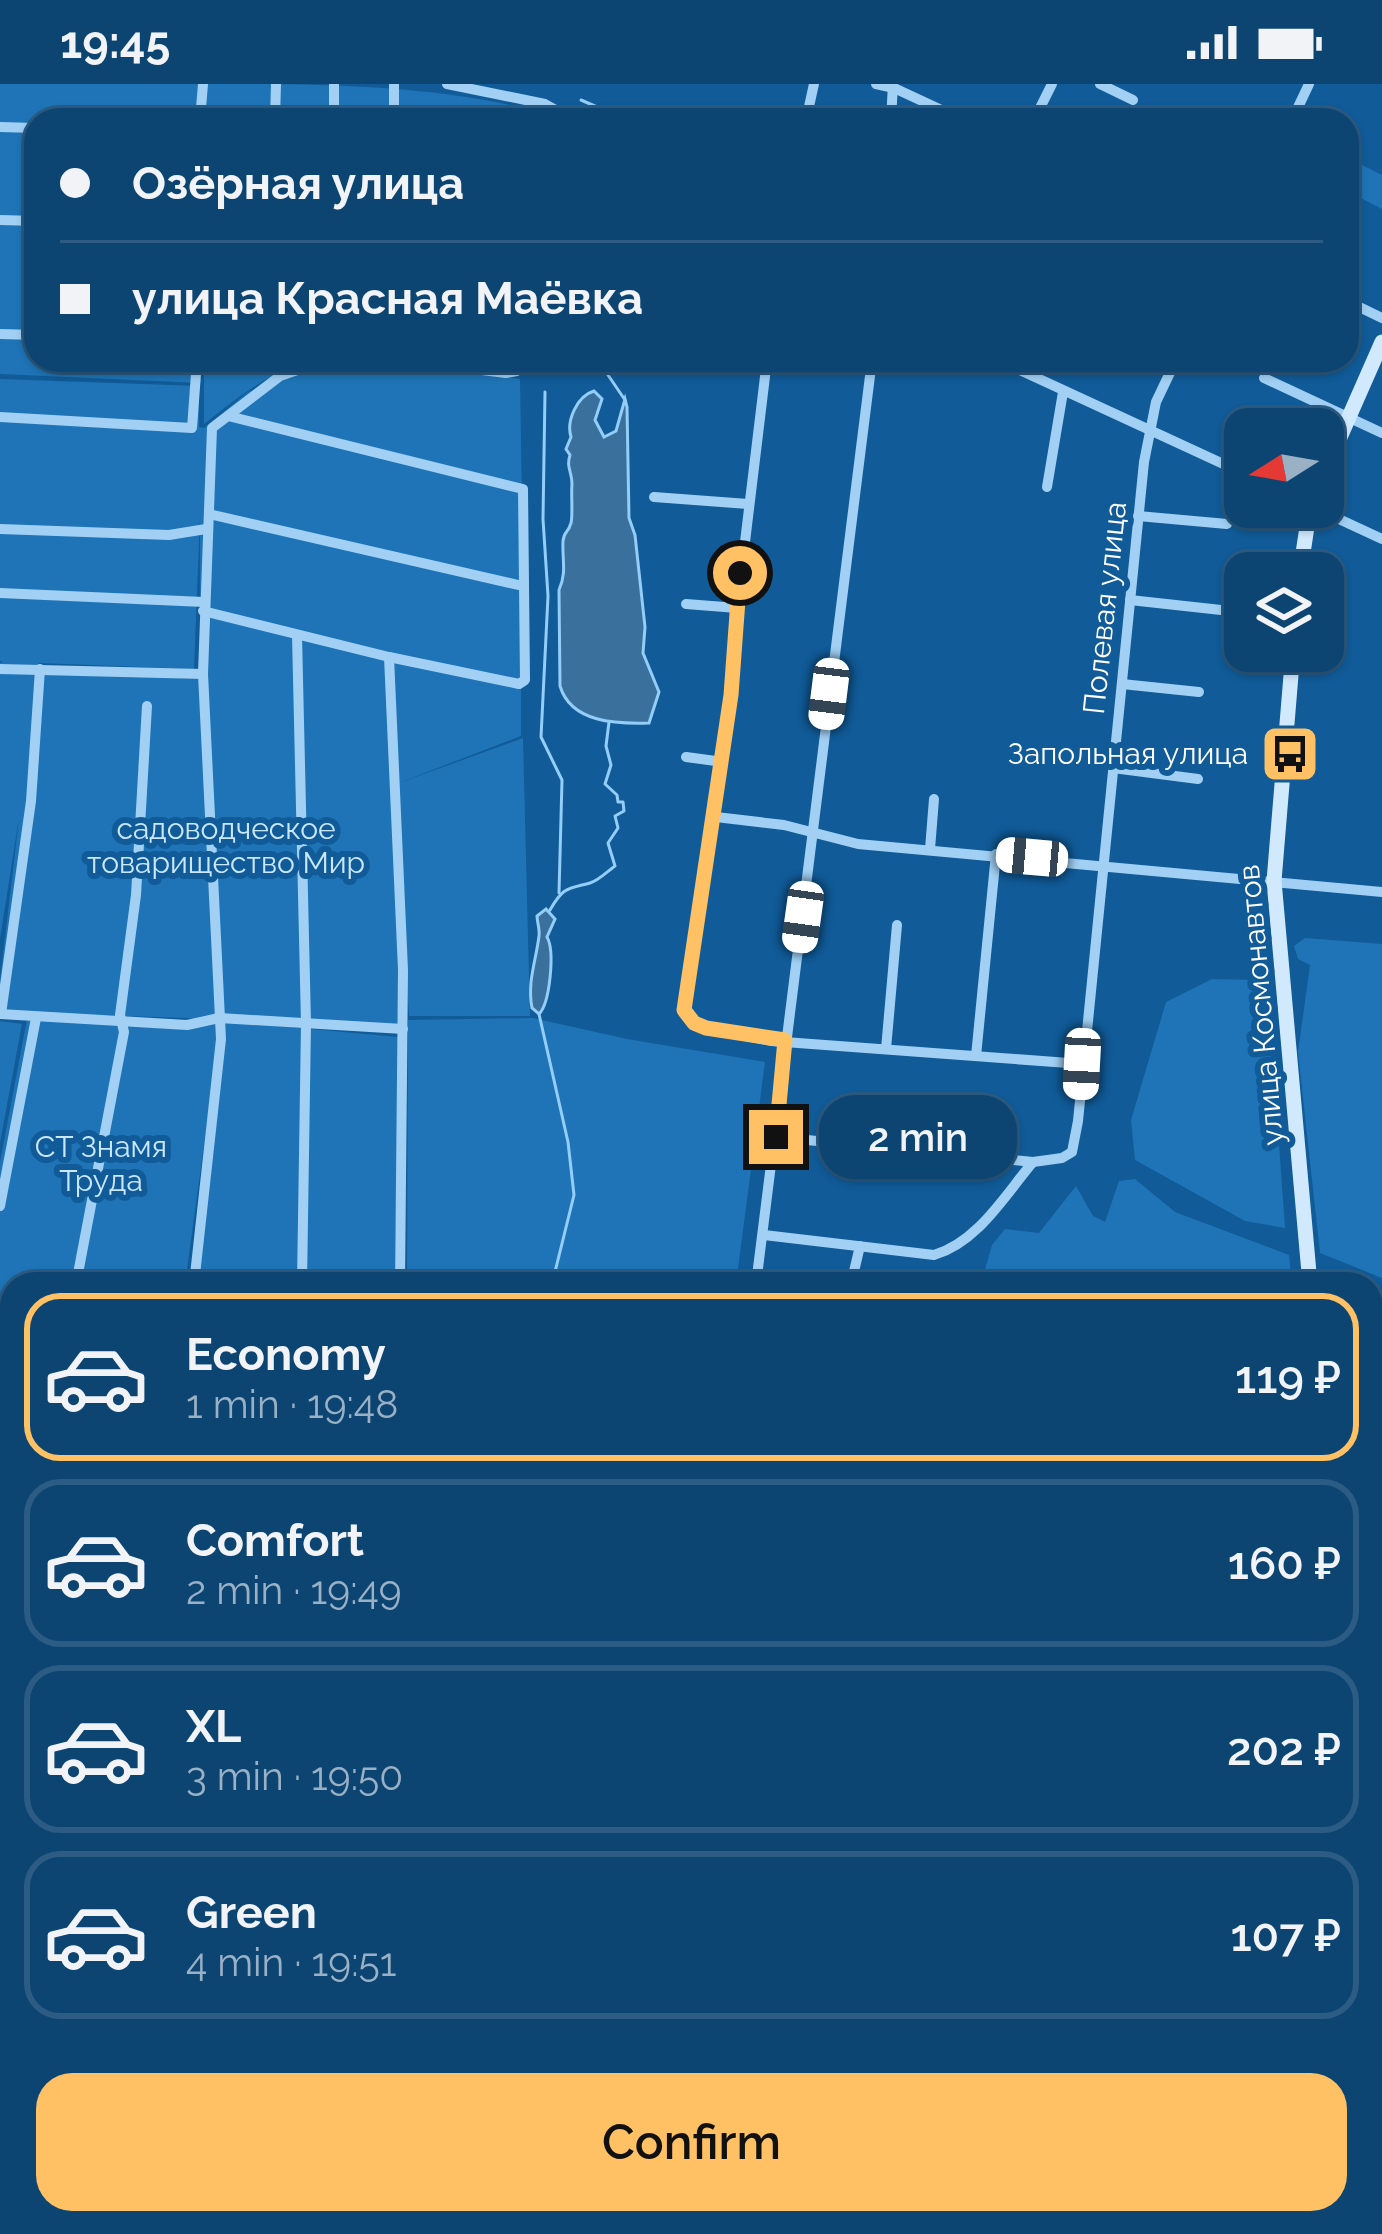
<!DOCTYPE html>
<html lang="en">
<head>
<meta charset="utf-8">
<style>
  :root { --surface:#0c4472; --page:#1a4e7a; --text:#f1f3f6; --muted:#9ab0c4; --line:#2c5c84; --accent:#ffc164 }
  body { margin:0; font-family:Raleway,sans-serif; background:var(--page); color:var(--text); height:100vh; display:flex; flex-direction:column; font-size:45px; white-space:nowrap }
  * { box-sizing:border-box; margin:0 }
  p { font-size:39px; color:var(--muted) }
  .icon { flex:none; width:66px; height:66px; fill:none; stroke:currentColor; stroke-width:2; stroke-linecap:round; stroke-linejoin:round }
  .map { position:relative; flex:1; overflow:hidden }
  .sheet { position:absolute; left:0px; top:1188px; width:1383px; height:963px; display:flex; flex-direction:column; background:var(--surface); border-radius:36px 36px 0 0; box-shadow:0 3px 9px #0004,0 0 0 3px var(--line) }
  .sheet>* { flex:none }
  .banner { position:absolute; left:24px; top:24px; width:1335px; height:264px; border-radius:36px; box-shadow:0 3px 9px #0004,0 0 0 3px var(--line); display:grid; align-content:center; height:264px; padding:0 36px; background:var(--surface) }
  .needle { width:78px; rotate:259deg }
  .tools { position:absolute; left:1224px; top:324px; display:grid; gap:24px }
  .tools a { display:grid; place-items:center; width:120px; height:120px; border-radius:24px; background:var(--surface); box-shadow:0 3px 9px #0004,0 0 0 3px var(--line); font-size:60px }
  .end { position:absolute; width:54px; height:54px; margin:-27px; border:15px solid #ffc164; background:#111; box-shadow:0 0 0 6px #111 }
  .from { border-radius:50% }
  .bubble { position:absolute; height:84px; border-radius:36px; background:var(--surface); box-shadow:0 3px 9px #0004,0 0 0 3px var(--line); font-size:39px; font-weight:600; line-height:84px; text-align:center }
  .car { position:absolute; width:36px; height:72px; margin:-36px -18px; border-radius:15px; box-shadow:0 0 9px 3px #0007; background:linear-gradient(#fff 24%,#345 0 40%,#fff 0 76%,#345 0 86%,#fff 0) }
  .banner b { display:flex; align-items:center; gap:42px; height:114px; font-size:45px }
  .banner b+b { border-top:3px solid var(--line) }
  .banner i { width:30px; height:30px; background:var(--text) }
  ul { padding:21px 0 0; list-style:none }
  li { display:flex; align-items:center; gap:36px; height:168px; margin:0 24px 18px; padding:0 12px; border:6px solid var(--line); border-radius:36px }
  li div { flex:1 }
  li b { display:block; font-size:45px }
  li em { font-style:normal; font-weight:600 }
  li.current { border-color:var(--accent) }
  li>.icon { width:108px; height:108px; stroke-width:1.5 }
  .cta { display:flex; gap:24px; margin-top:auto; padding:24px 36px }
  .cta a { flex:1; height:138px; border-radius:36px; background:var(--accent); color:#111; font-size:48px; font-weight:600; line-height:138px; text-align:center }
  .status { display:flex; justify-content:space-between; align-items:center; height:84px; padding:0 60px; background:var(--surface); direction:ltr }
  .status svg { height:33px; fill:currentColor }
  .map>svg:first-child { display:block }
  .green { fill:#1e74b6; fill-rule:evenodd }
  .water { fill:#3a709c; stroke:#93cdf8; stroke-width:3 }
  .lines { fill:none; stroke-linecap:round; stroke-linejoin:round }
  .stream { stroke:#93cdf8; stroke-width:3 }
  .street { stroke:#a1d0f4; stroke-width:10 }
  .secondary { stroke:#d1e9fd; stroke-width:15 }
  .route { stroke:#ffc164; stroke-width:15 }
  .labels { text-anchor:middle; stroke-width:12; stroke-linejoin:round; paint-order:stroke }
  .street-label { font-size:30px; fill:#fff; stroke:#105b98 }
  .poi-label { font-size:30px; fill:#fff; stroke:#105b98; text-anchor:end }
  .park-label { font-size:30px; fill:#c9e7fe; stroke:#105b98 }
</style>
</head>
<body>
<div class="status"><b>19:45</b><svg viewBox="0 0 49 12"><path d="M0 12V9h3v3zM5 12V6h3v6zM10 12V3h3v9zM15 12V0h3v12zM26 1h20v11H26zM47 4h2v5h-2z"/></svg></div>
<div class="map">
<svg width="1382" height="2150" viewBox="0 0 1382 2150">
  <rect width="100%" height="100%" fill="#105b98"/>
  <g class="green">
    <path d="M 0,0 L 201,0 L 201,36 L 36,36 L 36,276 L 201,276 L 201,299 L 0,290 Z"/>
    <path d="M 207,0 C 319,0 435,0 543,29 L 543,36 L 204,36 Z"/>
    <path d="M 1356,78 L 1382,91 L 1382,125 L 1347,107 L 1347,85 Z"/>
    <path d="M 204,276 L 310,276 C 268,289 238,313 204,340 Z"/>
    <path d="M 327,276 L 405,276 L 520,295 L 525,603 L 521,603 L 521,652 L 396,700 L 523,654 L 530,932 L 409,932 L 399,764 L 400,941 L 0,928 L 0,896 L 19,734 L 0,855 L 0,579 L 3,578 L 0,577 L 0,295 L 199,302 L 199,343 L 204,344 L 248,308 ZM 200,432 L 200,524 L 206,526 L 197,595 L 38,587 L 39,579 L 194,585 Z"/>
    <path d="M 1305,854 L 1382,860 L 1382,1194 L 1320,1169 L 1298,968 L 1310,881 L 1298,875 L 1294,862 Z"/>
    <path d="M 1212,895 L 1254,896 L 1269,919 L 1285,1144 L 1245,1137 L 1135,1076 L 1131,1036 L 1166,918 Z"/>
    <path d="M 533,934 L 627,955 L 765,978 L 736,1200 L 407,1200 L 408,936 Z"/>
    <path d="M 27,935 L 221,937 L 185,1200 L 12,1200 L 12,1418 L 0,1417 L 0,1078 Z"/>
    <path d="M 0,937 L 22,940 L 0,1059 Z"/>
    <path d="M 223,937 L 398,953 L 395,1200 L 190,1200 Z"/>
    <path d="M 1135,1095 L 1175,1128 L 1289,1171 L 1292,1200 L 981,1200 L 992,1161 L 1005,1145 L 1039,1149 L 1076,1102 L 1093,1132 L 1105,1138 L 1119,1097 Z"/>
    <path d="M 1371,1205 L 1382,1209 L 1382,1511 L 1371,1509 Z"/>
    <path d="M 0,1466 L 12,1467 L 12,1596 L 0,1608 Z"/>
    <path d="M 1371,1639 L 1382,1641 L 1382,2150 L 0,2150 L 0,1704 L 12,1693 L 12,2139 L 1371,2139 Z"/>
  </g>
  <g class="water">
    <path d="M 594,307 L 602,315 L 595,336 L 604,353 L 616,347 L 625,315 L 627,323 L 629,434 L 635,451 L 645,543 L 643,569 L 659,608 L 649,639 C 617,640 571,639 560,602 L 559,506 C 567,488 562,476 563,457 C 564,446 568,450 571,439 C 573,432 571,409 572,400 C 572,387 566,384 570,371 L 566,365 L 571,353 C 566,337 577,312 594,307 Z"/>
    <path d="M 546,825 L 555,835 L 547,853 C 555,867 550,919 539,930 L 532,924 C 527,898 536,877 539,852 C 540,845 537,838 537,832 Z"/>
  </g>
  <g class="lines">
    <g class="stream">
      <path d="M 581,16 L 611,29 L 609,36"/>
      <path d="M 609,276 L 608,291 L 625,316"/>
      <path d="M 545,308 L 543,435 L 548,512 L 541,653 L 562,696 L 559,809"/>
      <path d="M 550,826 C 563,803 567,805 590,799 C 598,797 608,787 615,782 L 608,759 L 618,744 L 615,732 L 624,727 L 623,718 L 618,718 L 617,711 L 605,700 L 611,681 L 606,662 L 609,638"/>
      <path d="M 539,930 L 568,1058 L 574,1111 L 552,1200"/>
      <path d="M 114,2139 L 118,2150"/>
    </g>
    <g class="street">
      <path d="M 394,0 L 394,36"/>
      <path d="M 447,0 L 545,20 L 554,25 L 553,36"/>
      <path d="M 876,0 L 894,4 L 963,36"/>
      <path d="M 1100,0 L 1133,16"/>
      <path d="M 1160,29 L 1175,36"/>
      <path d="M 200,36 L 203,0"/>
      <path d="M 275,36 L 276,0"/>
      <path d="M 334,36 L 334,0"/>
      <path d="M 806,36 L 814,0"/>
      <path d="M 891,36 L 893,0"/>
      <path d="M 1034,36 L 1052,0"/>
      <path d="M 1292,36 L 1309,0"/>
      <path d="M 0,43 L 36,44"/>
      <path d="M 0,136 L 36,137"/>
      <path d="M 1347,217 L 1382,234"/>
      <path d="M 0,250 L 36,251"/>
      <path d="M 401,276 L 506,289 L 517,287 L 512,276"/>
      <path d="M 767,276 L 737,524 L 731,611 L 684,926 L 694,939 L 706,944 L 771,957 L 1082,980"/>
      <path d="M 998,276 L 1245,390"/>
      <path d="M 1264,294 L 1382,349"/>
      <path d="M 0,333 L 192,344 L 197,276"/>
      <path d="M 1047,403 L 1063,308"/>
      <path d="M 654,413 L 748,420"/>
      <path d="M 1313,423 L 1382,455"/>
      <path d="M 209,430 L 523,502"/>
      <path d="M 1138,432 L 1227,440"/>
      <path d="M 0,445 L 169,451 L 206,445"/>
      <path d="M 0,509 L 204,518"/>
      <path d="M 1130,516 L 1221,526"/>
      <path d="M 686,520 L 737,524"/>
      <path d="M 203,527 L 389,573 L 519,600 L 525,596 L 523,405 L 228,332"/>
      <path d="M 297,551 L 306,940 L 302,1200"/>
      <path d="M 389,573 L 403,886 L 400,1200"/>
      <path d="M 0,585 L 203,590"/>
      <path d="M 1122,600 L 1199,608"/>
      <path d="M 686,673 L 723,678"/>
      <path d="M 1113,684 L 1198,695"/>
      <path d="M 716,733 L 784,741 L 858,760 L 1382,808"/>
      <path d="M 930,765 L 934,715"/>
      <path d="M 0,930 L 187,941 L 219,934 L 403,945"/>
      <path d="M 1,930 L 31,717 L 40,585"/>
      <path d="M 886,965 L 897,841"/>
      <path d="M 976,972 L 996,770"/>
      <path d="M 776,1053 L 1033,1078 L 1062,1074 L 1072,1068 L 1078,1037 L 1144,378 L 1156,318 L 1176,276"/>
      <path d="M 0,1122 L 36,934"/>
      <path d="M 764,1151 L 934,1171 C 978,1158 1005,1111 1033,1078"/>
      <path d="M 76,1200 L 124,948 L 120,931 L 136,811 L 147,622"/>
      <path d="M 194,1200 L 221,955 L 203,590 L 212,344 L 280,292 L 326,276"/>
      <path d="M 756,1200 L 872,276"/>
      <path d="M 851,1200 L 860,1162"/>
    </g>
    <g class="secondary">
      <path d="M 1323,392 L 1382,258"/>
      <path d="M 1300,489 L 1310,423"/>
      <path d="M 1293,567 L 1274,797 L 1310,1200"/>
      <path d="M 0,1437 L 12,1438"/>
      <path d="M 1371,1629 L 1382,1632"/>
    </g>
  </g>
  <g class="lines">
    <path class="route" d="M 740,489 L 731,611 L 684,926 L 694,939 L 706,944 L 785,956 L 776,1053"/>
  </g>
  <defs>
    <g id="bus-square" transform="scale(3)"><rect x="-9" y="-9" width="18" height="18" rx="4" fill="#ffc164" stroke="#105b98"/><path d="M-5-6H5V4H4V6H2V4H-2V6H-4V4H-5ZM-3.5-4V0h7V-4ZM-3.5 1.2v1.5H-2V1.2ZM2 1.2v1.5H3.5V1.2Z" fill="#111"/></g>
  </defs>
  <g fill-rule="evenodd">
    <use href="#bus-square" x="1290" y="670"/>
  </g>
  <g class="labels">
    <g class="street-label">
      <text transform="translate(1105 524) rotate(-84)" y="10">Полевая улица</text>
      <text transform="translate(1261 921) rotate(-95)" y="10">улица Космонавтов</text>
    </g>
    <g class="poi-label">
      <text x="1248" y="680">Запольная улица</text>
    </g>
    <g class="park-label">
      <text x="226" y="755">садоводческое<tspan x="226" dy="34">товарищество Мир</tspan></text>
      <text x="101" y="1073">СТ Знамя<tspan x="101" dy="34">Труда</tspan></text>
    </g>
  </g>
</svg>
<div class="tools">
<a><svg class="needle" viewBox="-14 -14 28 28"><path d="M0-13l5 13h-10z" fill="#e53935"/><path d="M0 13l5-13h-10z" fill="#9ab0c4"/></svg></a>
<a><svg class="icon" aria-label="layers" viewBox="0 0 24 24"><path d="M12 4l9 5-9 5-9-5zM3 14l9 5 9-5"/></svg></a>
</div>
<i class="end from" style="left:740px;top:489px"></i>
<i class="end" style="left:776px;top:1053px"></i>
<div class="bubble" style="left:819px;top:1011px;width:198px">2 min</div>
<i class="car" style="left:829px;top:610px;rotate:187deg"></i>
<i class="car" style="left:1032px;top:773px;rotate:275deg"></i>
<i class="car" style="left:803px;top:833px;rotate:188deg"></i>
<i class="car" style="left:1082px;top:980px;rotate:183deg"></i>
<div class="banner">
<b><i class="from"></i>Озёрная улица</b>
<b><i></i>улица Красная Маёвка</b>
</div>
<section class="sheet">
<ul>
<li class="current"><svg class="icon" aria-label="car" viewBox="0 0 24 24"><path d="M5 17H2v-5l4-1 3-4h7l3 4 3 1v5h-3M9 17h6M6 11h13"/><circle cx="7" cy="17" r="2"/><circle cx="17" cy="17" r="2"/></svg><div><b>Economy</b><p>1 min · 19:48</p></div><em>119 ₽</em></li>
<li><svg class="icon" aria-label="car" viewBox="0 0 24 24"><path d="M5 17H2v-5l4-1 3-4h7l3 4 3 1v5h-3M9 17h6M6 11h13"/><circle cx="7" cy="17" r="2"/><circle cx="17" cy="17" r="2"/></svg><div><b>Comfort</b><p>2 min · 19:49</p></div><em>160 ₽</em></li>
<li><svg class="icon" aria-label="car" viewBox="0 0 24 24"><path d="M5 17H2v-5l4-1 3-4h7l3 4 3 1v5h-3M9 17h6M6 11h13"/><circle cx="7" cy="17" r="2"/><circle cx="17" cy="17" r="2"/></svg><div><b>XL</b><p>3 min · 19:50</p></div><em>202 ₽</em></li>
<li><svg class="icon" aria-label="car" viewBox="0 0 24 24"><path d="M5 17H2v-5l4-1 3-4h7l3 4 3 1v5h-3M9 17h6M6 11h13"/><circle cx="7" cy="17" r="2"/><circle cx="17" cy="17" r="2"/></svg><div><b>Green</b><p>4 min · 19:51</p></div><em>107 ₽</em></li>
</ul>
<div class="cta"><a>Confirm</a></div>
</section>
</div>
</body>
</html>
